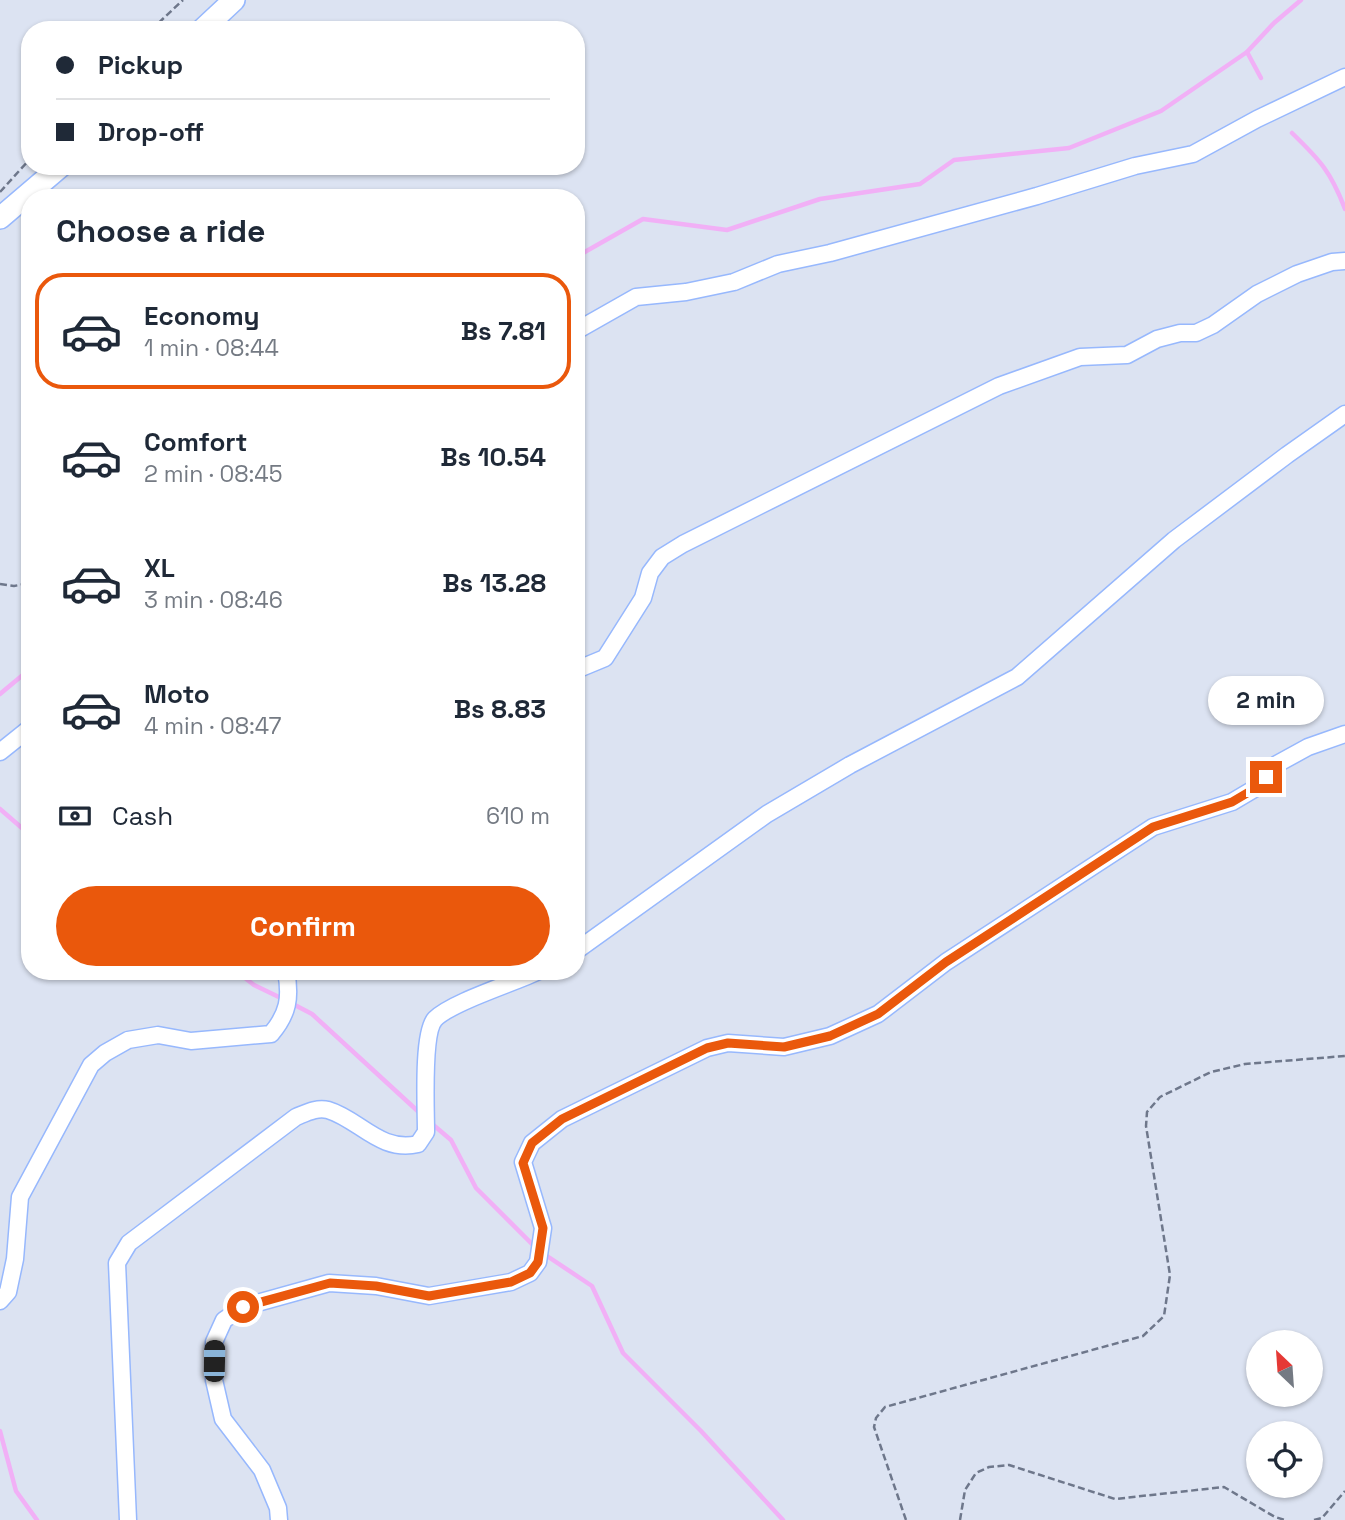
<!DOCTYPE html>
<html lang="en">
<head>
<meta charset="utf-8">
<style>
  :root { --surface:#fff; --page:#f2f2f3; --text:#1f2937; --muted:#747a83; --line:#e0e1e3; --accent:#ea580c }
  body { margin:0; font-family:"Space Grotesk",sans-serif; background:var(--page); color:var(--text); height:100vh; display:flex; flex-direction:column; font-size:26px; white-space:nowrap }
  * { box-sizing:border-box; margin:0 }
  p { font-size:23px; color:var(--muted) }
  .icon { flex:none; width:38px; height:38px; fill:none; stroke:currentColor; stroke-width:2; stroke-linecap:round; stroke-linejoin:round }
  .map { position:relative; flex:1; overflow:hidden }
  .drawer { position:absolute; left:21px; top:189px; width:564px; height:791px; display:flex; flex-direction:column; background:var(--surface); border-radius:28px; box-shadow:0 2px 5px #0004 }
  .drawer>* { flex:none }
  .top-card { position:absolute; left:21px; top:21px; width:564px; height:154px; border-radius:28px; box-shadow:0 2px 5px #0004; display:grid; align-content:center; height:154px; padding:0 35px; background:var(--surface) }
  .needle { width:46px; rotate:335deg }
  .controls { position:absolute; left:1246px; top:1330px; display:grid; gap:14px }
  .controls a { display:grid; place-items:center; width:77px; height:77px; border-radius:50%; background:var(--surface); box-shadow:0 2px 5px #0004; font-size:35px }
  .end { position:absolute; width:32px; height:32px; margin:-16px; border:9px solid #ea580c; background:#fff; box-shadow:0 0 0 4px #fff }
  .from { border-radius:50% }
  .bubble { position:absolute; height:49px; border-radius:24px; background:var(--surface); box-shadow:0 2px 5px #0004; font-size:23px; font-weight:800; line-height:49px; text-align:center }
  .car { position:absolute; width:21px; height:42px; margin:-21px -10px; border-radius:9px; box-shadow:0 0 5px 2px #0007; background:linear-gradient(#222 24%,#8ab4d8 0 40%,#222 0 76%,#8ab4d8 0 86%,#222 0) }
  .top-card b { display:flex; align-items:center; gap:24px; height:66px; font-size:26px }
  .top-card b+b { border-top:2px solid var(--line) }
  .top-card i { width:18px; height:18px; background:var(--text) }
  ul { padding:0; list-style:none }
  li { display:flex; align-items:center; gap:21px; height:116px; margin:0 14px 10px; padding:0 21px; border:4px solid transparent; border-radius:28px }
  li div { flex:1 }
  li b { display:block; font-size:26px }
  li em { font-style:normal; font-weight:800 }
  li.current { border-color:var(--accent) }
  li>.icon { width:63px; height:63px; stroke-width:1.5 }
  h2 { padding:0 35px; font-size:32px; line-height:84px }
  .pay { display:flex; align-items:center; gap:18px; height:77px; padding:0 35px; font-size:26px }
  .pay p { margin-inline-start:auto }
  .primary-button { display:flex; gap:14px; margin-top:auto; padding:14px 35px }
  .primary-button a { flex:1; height:80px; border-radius:42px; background:var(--accent); color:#fff; font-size:28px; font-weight:800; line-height:80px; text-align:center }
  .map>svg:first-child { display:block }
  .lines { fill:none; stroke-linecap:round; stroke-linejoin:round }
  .stream { stroke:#f1b0f6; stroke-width:4.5 }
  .minor-casing { stroke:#97b8fd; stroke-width:19 }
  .major-casing { stroke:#97b8fd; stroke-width:24 }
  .path { stroke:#6e778b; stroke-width:2.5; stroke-dasharray:7 3.5; stroke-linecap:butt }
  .minor { stroke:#fff; stroke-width:16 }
  .major { stroke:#fff; stroke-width:21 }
  .route { stroke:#ea580c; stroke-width:9 }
</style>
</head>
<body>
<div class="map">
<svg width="1345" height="1520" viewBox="0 0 1345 1520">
  <rect width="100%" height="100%" fill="#dce3f2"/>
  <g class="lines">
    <g class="stream">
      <path d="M 1247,52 L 1261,78"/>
      <path d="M 1292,133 C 1320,160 1331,172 1345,209"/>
      <path d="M 576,257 L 643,219 L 727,230 L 820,199 L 920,184 L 954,160 L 1069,148 L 1161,111 L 1247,52 L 1274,23 L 1301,0"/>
      <path d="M 0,694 L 30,669"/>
      <path d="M 0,809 L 30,835"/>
      <path d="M 236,971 L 254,985 L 283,999"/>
      <path d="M 291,1003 L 312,1014 L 422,1115"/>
      <path d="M 431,1123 L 451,1140 L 476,1188 L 537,1249"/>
      <path d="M 544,1254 L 592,1286 L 623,1353 L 701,1431 L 783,1520"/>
      <path d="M 0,1431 L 16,1491 L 37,1520"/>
    </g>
    <g class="minor-casing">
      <g id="minor">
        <path d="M 576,331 L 636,297 L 686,292 L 734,282 L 778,264 L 830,253 L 1037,196 L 1135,166 L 1193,154 L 1257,119 L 1345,77"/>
        <path d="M 576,670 L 605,658 L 643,598 L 650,573 L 662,557 L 683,544 L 999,386 L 1080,357 L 1127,355 L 1157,339 L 1180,333 L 1196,333 L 1213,325 L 1257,294 L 1297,274 L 1332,262 L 1345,261"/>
        <path d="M 0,752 L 30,728"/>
        <path d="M 576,951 L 767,814 L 850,765 L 1017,677 L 1174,540 L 1287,455 L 1345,414"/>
        <path d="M 0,1301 L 8,1292 L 15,1259 L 20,1197 L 91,1065 L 105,1053 L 128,1040 L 158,1035 L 191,1041 L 271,1034 C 288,1014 291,998 286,971"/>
        <path d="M 128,1520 L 117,1263 L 129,1243 L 296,1117 C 306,1113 317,1107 328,1110 C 359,1119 380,1153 418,1144 L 426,1132 C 426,1109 422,1033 435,1019 C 452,1002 514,983 539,971"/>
        <path d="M 279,1520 L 278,1508 L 262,1470 L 223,1419 L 214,1380 L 214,1342 L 224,1320 L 243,1307 L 329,1283 L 376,1286 L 429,1296 L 511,1282 L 530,1273 L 538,1262 L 543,1228 L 523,1162 L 532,1143 L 562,1119 L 707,1048 L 728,1043 L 784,1047 L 830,1036 L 878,1014 L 946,962 L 1153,827 L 1232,802 L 1254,789 L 1277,764 L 1308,747 L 1345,734"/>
      </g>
    </g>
    <g class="major-casing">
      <g id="major">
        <path d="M 202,30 L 234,0"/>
        <path d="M 0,218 L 61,166"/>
      </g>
    </g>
    <g class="path">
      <path d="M 151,30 L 183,0"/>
      <path d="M 0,192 L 30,159"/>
      <path d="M 0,584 L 14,586 L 30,583"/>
      <path d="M 906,1520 L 874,1427 L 876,1418 L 885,1407 L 1143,1336 L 1164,1316 L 1170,1275 L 1146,1126 L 1147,1112 L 1160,1097 L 1211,1072 L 1245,1064 L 1345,1056"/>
      <path d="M 960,1520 L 965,1490 L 976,1473 L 989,1467 L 1009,1465 L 1115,1499 L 1224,1487 L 1275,1517 L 1285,1520"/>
      <path d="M 1314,1520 L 1322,1518 L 1345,1491"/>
    </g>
    <use href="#minor" class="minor"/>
    <use href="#major" class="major"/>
  </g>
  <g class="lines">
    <path class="route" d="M 243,1307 L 330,1283 L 376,1286 L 429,1296 L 511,1282 L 530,1273 L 538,1262 L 543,1228 L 523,1163 L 532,1143 L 562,1119 L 707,1048 L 728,1043 L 784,1047 L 830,1036 L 878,1014 L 946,962 L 1153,827 L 1232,802 L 1254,789 L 1266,777"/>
  </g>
</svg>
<div class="controls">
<a><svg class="needle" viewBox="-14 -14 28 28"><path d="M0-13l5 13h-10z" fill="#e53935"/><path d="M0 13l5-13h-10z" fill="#747a83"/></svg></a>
<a><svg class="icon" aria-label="locate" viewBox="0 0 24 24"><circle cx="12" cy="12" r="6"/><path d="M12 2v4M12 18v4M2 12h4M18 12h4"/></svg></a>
</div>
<i class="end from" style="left:243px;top:1307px"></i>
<i class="end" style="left:1266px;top:777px"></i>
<div class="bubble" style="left:1208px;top:676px;width:116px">2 min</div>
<i class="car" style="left:214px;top:1361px;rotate:1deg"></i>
<div class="top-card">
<b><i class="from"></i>Pickup</b>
<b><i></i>Drop-off</b>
</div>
<section class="drawer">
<h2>Choose a ride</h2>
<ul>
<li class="current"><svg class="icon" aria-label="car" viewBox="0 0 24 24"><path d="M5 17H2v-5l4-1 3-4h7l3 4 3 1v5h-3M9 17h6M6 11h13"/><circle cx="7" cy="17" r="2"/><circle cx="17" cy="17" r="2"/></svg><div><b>Economy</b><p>1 min · 08:44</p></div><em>Bs 7.81</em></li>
<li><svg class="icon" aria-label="car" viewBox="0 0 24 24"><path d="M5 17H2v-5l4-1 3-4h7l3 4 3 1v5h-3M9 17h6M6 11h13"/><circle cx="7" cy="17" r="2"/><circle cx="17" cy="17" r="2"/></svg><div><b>Comfort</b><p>2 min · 08:45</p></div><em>Bs 10.54</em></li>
<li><svg class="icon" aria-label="car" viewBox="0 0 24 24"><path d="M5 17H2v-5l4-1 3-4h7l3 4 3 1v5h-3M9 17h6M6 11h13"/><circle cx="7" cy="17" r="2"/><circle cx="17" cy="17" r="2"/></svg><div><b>XL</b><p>3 min · 08:46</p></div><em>Bs 13.28</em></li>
<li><svg class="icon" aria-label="car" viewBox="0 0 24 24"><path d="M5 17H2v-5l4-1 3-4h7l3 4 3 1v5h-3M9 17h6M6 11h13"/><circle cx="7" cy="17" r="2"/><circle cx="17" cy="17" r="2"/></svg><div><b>Moto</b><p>4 min · 08:47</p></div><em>Bs 8.83</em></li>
</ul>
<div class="pay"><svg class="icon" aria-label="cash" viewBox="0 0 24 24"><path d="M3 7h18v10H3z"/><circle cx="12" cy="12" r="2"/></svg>Cash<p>610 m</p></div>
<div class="primary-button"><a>Confirm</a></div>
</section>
</div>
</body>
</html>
